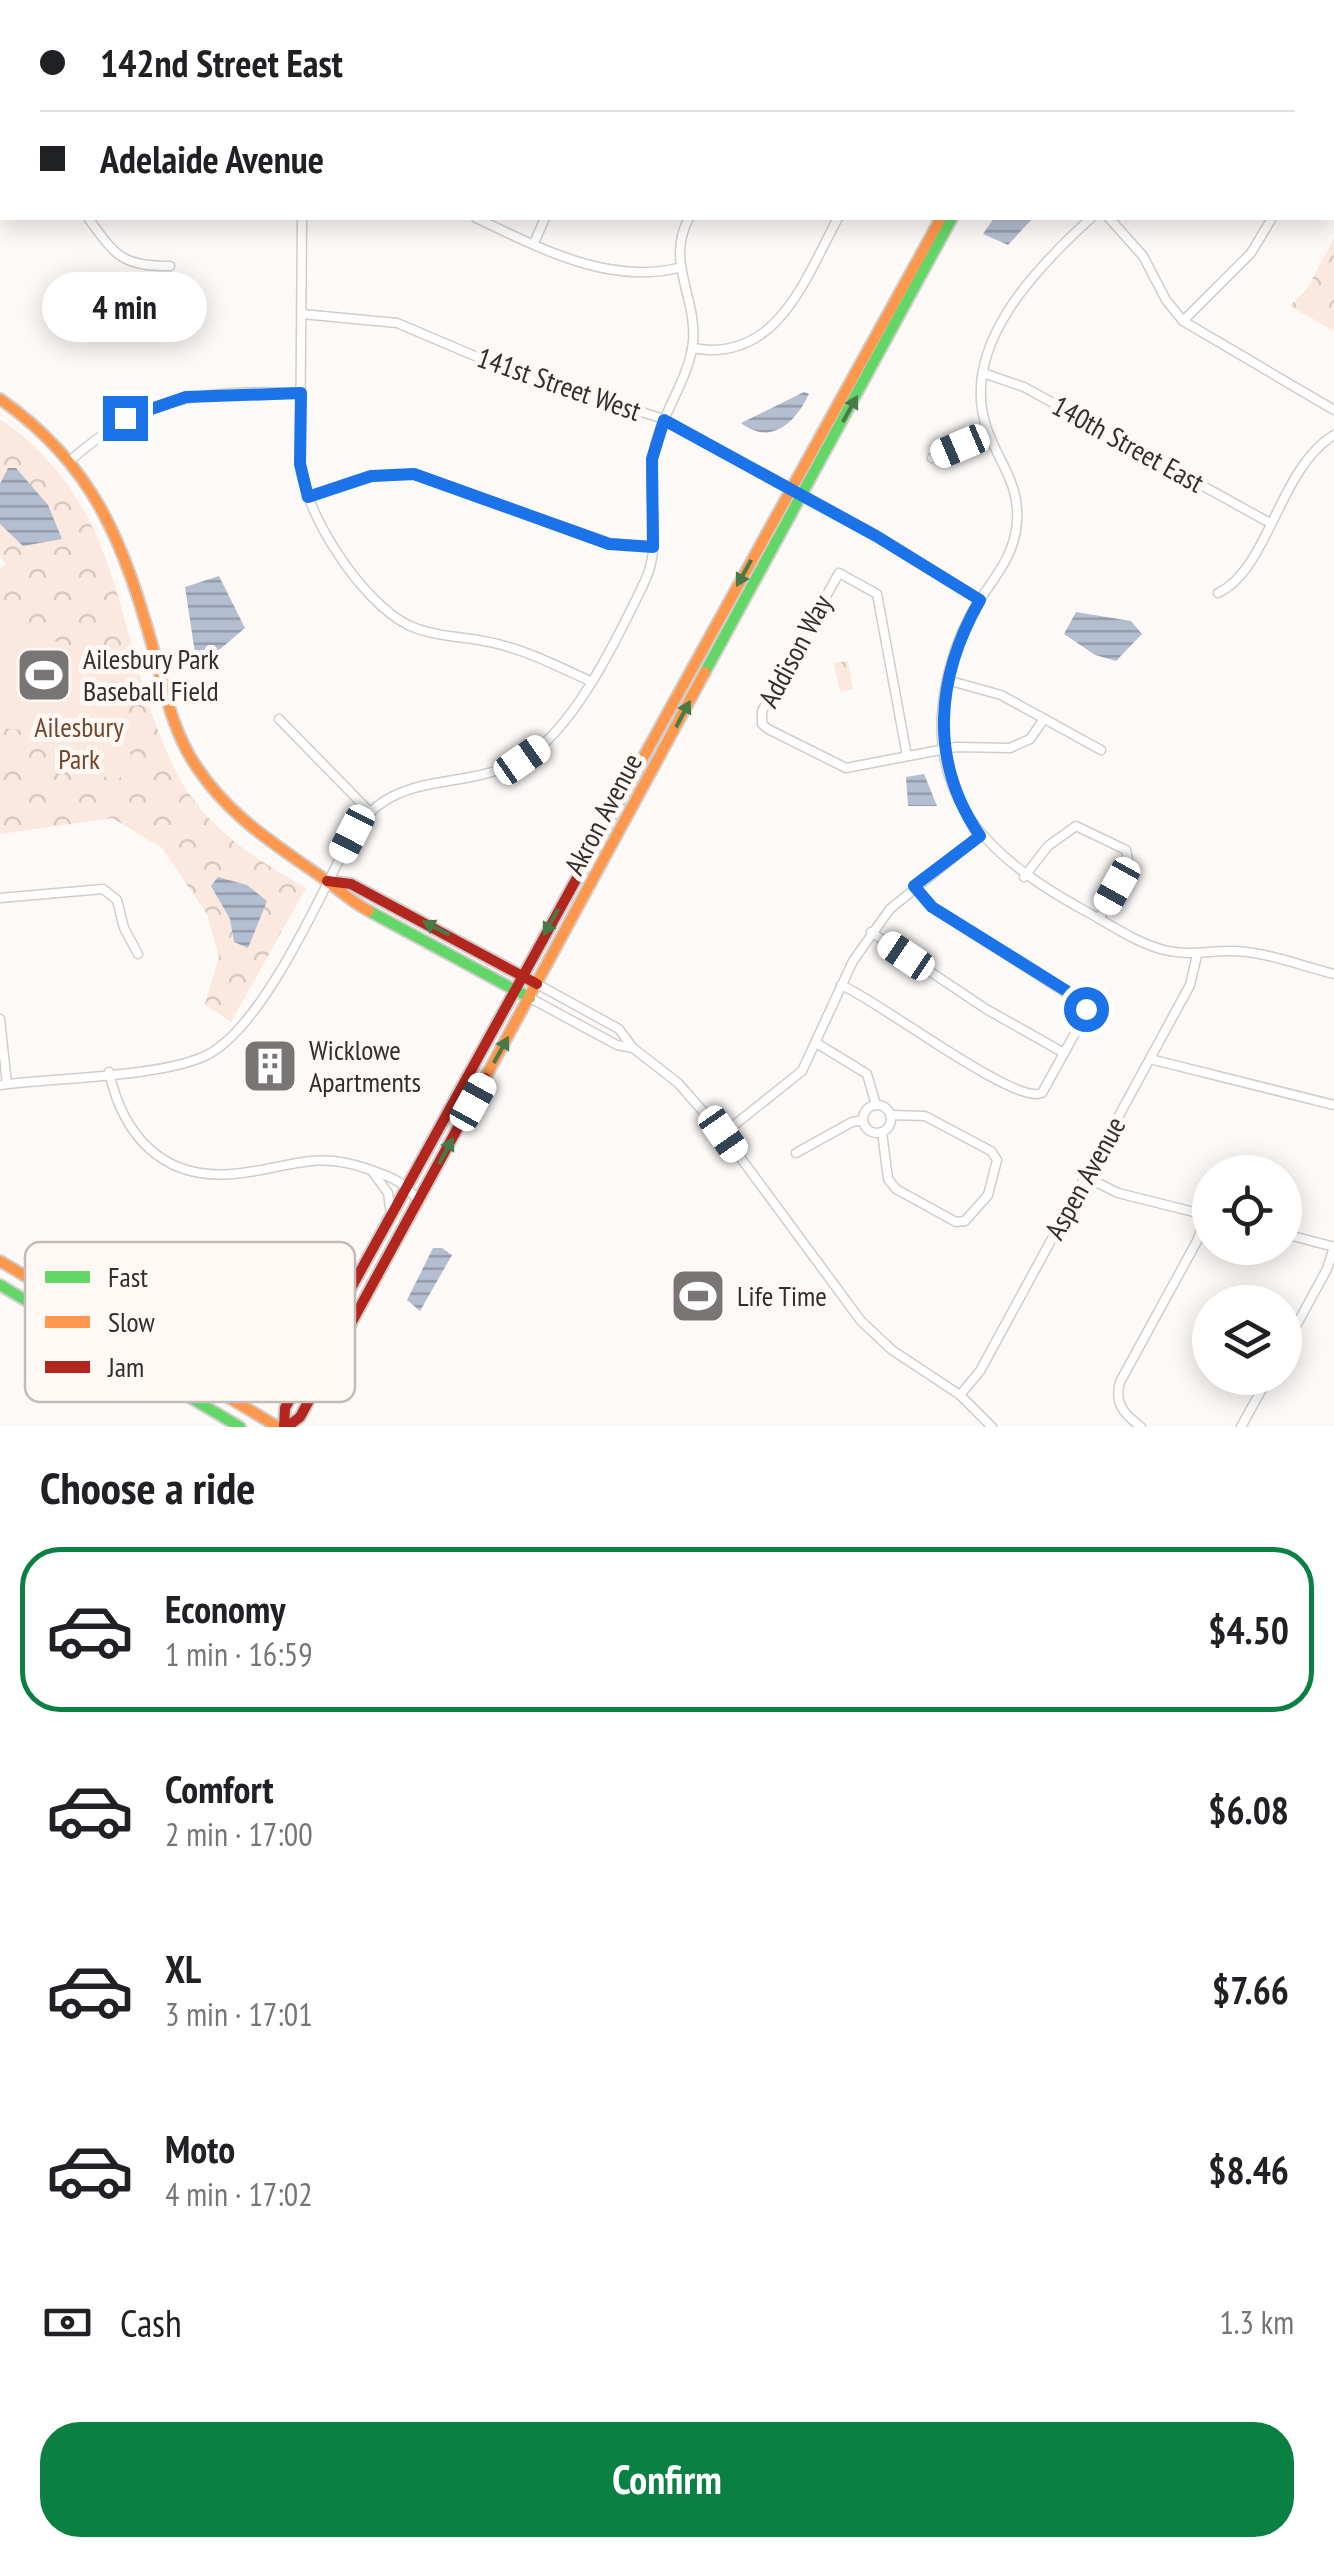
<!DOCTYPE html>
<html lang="en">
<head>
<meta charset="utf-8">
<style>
  :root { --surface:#fff; --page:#f2f2f2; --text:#202124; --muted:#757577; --line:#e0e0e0; --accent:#0b8043 }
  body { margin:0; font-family:"PT Sans Narrow",sans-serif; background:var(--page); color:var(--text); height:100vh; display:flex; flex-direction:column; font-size:38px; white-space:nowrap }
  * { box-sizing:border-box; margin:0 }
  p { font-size:32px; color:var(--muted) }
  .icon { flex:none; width:55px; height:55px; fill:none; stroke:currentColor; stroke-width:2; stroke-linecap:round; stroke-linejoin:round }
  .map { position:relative; height:1427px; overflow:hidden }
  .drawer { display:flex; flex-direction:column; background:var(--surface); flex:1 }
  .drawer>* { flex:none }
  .banner { position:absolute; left:0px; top:0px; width:1335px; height:220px; box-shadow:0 5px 25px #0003; display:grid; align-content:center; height:220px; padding:0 40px; background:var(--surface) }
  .tools { position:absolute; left:1192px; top:1155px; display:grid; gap:20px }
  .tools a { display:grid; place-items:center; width:110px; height:110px; border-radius:50%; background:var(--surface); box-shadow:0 5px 25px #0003; font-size:50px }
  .end { position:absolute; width:45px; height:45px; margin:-22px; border:12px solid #1a73e8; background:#fff; box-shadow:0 0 0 5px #fff }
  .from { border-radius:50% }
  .bubble { position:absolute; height:70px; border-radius:35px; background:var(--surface); box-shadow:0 5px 25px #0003; font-size:32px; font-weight:600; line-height:70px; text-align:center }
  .car { position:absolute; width:30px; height:60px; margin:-30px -15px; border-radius:12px; box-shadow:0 0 8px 2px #0007; background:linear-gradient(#fff 24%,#345 0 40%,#fff 0 76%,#345 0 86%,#fff 0) }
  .banner b { display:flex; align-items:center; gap:35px; height:95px; font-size:38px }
  .banner b+b { border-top:2px solid var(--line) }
  .banner i { width:25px; height:25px; background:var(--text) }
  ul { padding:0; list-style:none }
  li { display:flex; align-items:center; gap:30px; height:165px; margin:0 20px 15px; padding:0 20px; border:5px solid transparent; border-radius:40px }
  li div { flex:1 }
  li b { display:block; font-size:38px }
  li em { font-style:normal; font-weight:600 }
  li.active { border-color:var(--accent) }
  li>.icon { width:90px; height:90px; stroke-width:1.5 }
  h2 { padding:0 40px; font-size:45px; line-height:120px }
  .pay { display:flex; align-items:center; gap:25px; height:110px; padding:0 40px; font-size:38px }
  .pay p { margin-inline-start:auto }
  .cta { display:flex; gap:20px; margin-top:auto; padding:20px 40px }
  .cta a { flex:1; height:115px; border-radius:40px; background:var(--accent); color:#fff; font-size:40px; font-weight:600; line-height:115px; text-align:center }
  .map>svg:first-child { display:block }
  .park { fill:url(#park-crowns) }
  .pitch { fill:#fbe9df }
  .water { fill:url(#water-rules) }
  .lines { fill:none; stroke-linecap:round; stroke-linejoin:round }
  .street-casing { stroke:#d0cdcb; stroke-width:11 }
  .fast-casing { stroke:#d0cdcb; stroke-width:14 }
  .slow-casing { stroke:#d0cdcb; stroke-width:14 }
  .jam-casing { stroke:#d0cdcb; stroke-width:14 }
  .street { stroke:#fffefe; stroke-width:8 }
  .fast { stroke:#63d668; stroke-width:10 }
  .slow { stroke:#ff974d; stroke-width:10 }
  .jam { stroke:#b3261e; stroke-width:10 }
  .oneway { fill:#487a48 }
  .route { stroke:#1a73e8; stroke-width:12 }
  .labels { text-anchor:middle; stroke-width:10; stroke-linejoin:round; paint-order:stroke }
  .street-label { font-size:28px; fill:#322e2d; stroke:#fff8f4 }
  .poi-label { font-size:28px; fill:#322e2d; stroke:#fff8f4; text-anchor:start }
  .park-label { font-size:28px; fill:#734629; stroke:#fff8f4 }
  .key { fill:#fff8f4; stroke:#c2bbb8; stroke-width:2.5 }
  .key-label { font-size:28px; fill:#322e2d }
</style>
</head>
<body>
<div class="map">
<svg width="1334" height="1427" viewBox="0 0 1334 1427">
  <defs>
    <pattern id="park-crowns" width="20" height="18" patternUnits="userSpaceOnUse" patternTransform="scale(2.5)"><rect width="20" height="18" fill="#fbe9df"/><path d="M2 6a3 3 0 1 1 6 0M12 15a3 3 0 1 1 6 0" fill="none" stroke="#d8c8c0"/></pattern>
    <pattern id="water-rules" width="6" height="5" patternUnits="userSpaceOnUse" patternTransform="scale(2.5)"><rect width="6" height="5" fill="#b4bed1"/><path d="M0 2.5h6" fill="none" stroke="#939baa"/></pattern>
  </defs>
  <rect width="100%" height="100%" fill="#fcf9f7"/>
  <g class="park">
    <path d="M 1334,238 L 1334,331 L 1290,306 L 1307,289 Z"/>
    <path d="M 0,419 C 135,512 111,650 180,779 C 207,829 258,861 306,888 L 231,1022 L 205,1004 L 219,957 L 207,914 L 162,848 L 112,818 L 0,834 L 0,568 L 6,565 L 0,555 Z"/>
    <path d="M 848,661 L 853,689 L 840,692 L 834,663 Z"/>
  </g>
  <g class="pitch">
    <path d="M 0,623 L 39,629 L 73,654 L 102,696 L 107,738 L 0,728 Z"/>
    <path d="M 115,746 L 132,755 L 117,783 L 100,774 Z"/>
  </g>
  <g class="water">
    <path d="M 994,218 L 1033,218 L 1008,245 L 983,234 Z"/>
    <path d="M 804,392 L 809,394 C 795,423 771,446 741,423 Z"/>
    <path d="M 8,468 L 16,468 L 48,505 L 62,539 L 23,546 L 0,524 L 0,484 Z"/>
    <path d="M 219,576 L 245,628 L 219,650 L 196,660 L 185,587 Z"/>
    <path d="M 1076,612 L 1131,621 L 1142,634 L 1116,661 L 1095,655 L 1064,634 Z"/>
    <path d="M 924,774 L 937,806 L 908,806 L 906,777 Z"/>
    <path d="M 218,877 L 247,885 L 267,901 L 248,948 L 234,942 L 230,919 L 211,886 Z"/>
    <path d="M 433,1248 L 442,1248 L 452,1255 L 420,1311 L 407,1300 Z"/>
  </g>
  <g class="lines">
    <g class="street-casing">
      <g id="street">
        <path d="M 274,0 L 295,2"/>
        <path d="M 1231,0 L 1242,2"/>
        <path d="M 1195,2 L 1203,0"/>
        <path d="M 1332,12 L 1334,12"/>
        <path d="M 0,92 L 2,96"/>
        <path d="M 88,218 C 116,256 121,266 170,266"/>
        <path d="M 302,218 L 300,464 C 305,515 362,602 408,625 C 436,638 468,636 498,644 C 530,652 559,667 590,681"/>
        <path d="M 476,218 C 538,247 607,285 678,268"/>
        <path d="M 1091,218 C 1037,267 958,347 987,429 C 998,461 1020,484 1017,521 C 1015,554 997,574 979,601 C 962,627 952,654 946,684 C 922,802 997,863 1089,913 C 1113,926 1137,943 1164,950 C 1188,956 1207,951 1231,951 C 1265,951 1301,966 1334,974"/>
        <path d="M 1109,218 L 1143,256 L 1166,300 L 1183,321 L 1334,410"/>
        <path d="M 534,243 L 545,218"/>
        <path d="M 302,314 L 397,323 L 515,373 L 664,419 L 876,535 L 980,600"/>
        <path d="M 1183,321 L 1251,253 L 1272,218"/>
        <path d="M 692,348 C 777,364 805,279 838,218"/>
        <path d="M 983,373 L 1024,387 L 1270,523"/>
        <path d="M 932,458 L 989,434"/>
        <path d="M 72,459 C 145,394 207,390 301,393"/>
        <path d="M 307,497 L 371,477 L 414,474 L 609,543 L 653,547"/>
        <path d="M 1218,593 C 1269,569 1279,468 1334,435"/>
        <path d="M 947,680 L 1001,695 L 1101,750"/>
        <path d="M 279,719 L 369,811"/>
        <path d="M 907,756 L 877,594 L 839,573 L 762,711 L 762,724 L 768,729 L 846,768 L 956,747 L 1010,748 L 1030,739 L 1044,719"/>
        <path d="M 1024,877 L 1048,846 L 1076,826 L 1126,850 L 1129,864 L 1099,919"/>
        <path d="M 0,898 L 103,889 L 117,900 L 124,928 L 138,954"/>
        <path d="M 871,932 L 986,1009 L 1064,1053"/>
        <path d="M 537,984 L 619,1029 L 633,1048 L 678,1083 L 723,1134 L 861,1321 L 892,1350 L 960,1395 L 992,1427"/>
        <path d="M 841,985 C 878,1000 1015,1106 1042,1093 L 1085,1015 L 1085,1005 L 932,907 L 914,886"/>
        <path d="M 530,998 L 617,1045 L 633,1048"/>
        <path d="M 0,1019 L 7,1084"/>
        <path d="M 818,1044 L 867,1074 L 876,1105"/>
        <path d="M 1150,1059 L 1334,1105"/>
        <path d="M 109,1072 C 123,1135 162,1180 232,1174 C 286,1170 312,1149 368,1169 C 391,1177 404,1181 418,1201"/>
        <path d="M 0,1085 C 54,1078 160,1077 205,1056 C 263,1029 322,892 352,834 C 396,767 458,793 520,761 C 573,733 618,637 644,583 C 664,544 646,497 653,456 C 659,416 689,381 693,342 C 697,296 665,262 689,218"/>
        <circle cx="877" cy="1119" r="14"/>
        <path d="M 882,1132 L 888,1179 L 896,1189 L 956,1222 L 965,1221 L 988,1195 L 997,1160 L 991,1151 L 925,1116 L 891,1115"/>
        <path d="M 723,1134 L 802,1071 L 853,961 L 890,909 L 980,836"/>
        <path d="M 796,1153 L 852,1122 L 863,1120"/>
        <path d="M 372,1171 L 388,1193 L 391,1214"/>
        <path d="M 1086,1177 L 1118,1193 L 1210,1216"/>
        <path d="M 1285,1234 L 1334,1247"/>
        <path d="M 1285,1346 L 1327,1269 L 1334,1247"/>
        <path d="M 960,1395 L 980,1371 L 1190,985 L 1197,955"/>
        <path d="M 1141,1427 C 1124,1414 1114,1404 1120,1382 L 1197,1241 L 1206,1215"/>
        <path d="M 1241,1427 L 1268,1378"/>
      </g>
    </g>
    <g class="fast-casing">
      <g id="fast">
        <path d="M 705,672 L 952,218"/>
        <path d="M 369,911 L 530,998"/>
        <path d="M 0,1285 L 240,1427"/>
      </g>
    </g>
    <g class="slow-casing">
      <g id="slow">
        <path d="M 1055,2 L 1056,0"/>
        <path d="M 0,399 C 95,465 124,544 154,652 C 165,691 173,732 196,766 C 228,815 273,843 320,876 C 337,888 350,901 369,911"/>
        <path d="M 638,767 L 941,218"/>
        <path d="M 485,1078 L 705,672"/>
        <path d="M 0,1261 L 278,1427"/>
      </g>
    </g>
    <g class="jam-casing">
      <g id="jam">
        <path d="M 1067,2 L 1068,0"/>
        <path d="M 327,881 L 351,884 L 537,984"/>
        <path d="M 284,1427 L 285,1408 L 638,767"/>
        <path d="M 287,1427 L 300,1417 L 485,1078"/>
      </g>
    </g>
    <use href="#street" class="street"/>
    <use href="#fast" class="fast"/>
    <use href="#slow" class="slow"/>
    <use href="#jam" class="jam"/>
  </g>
  <defs><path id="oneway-solid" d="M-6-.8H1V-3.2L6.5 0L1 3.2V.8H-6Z" transform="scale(2.5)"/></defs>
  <g class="oneway">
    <use href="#oneway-solid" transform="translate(850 409) rotate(-61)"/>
    <use href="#oneway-solid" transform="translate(744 573) rotate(119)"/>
    <use href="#oneway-solid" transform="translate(683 714) rotate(-62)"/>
    <use href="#oneway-solid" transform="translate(551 922) rotate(119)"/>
    <use href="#oneway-solid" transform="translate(436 928) rotate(-153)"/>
    <use href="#oneway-solid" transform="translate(501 1050) rotate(-61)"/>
    <use href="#oneway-solid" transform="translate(446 1151) rotate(-61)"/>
  </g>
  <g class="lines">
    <path class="route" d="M 125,418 L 186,397 L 301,393 L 300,464 L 308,497 L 371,476 L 414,474 L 609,544 L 653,547 L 652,459 L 664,420 L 876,536 L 980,600 C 936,677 928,760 980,836 L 914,886 L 932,907 L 1081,1000 L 1086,1009"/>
  </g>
  <defs>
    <g id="stadium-square" transform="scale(2.875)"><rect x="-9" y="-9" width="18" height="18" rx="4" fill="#797574" stroke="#fff8f4"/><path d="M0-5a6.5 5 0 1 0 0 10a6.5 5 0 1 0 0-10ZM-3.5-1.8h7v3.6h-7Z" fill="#fff"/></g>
    <g id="building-square" transform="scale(2.875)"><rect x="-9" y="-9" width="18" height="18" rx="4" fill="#797574" stroke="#fff8f4"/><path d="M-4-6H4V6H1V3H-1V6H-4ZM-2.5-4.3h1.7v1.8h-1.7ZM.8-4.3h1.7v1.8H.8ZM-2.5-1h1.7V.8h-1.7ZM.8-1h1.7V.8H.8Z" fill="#fff"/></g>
  </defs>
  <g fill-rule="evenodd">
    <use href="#stadium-square" x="44" y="675"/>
    <use href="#building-square" x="270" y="1066"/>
    <use href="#stadium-square" x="698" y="1296"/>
  </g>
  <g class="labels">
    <g class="street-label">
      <text transform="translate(559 384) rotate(19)" y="10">141st Street West</text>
      <text transform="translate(1128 444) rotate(29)" y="10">140th Street East</text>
      <text transform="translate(795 651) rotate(-62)" y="10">Addison Way</text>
      <text transform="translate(603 814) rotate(-62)" y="10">Akron Avenue</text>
      <text transform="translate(1085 1178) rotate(-61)" y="10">Aspen Avenue</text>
    </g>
    <g class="poi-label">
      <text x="83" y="669">Ailesbury Park<tspan x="83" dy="32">Baseball Field</tspan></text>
      <text x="309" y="1060">Wicklowe<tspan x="309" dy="32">Apartments</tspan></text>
      <text x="737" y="1306">Life Time</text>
    </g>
    <g class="park-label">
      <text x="79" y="737">Ailesbury<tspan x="79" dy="32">Park</tspan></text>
    </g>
  </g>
  <rect x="25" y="1242" width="330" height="160" rx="15" class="key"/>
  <rect x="45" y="1271" width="45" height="12" fill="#63d668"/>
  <rect x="45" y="1316" width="45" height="12" fill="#ff974d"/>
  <rect x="45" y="1361" width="45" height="12" fill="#b3261e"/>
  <g class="key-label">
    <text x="108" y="1287">Fast</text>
    <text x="108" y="1332">Slow</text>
    <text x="108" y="1377">Jam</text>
  </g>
</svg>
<div class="tools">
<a><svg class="icon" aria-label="locate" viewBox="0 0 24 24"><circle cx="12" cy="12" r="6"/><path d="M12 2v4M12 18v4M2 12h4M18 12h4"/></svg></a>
<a><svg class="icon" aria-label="layers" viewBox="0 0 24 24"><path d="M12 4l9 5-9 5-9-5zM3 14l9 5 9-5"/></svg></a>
</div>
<i class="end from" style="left:1086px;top:1009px"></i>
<i class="end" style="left:125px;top:418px"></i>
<div class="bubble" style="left:42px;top:272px;width:165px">4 min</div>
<i class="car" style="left:960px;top:446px;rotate:247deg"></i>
<i class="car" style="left:522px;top:760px;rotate:55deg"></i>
<i class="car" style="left:352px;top:834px;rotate:207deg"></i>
<i class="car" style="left:1117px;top:886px;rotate:209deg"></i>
<i class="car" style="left:906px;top:956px;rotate:304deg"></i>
<i class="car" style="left:473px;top:1102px;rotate:29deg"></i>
<i class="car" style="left:723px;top:1134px;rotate:145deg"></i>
<div class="banner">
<b><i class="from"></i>142nd Street East</b>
<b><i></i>Adelaide Avenue</b>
</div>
</div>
<section class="drawer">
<h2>Choose a ride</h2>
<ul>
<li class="active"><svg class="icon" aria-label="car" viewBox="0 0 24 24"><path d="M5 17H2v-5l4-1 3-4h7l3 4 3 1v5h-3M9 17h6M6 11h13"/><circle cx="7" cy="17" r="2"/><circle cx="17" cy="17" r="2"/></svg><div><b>Economy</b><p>1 min · 16:59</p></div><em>$4.50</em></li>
<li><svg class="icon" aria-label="car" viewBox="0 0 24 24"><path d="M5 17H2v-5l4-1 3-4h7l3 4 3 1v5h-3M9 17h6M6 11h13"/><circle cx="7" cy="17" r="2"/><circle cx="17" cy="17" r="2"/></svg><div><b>Comfort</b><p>2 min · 17:00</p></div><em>$6.08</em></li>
<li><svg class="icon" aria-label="car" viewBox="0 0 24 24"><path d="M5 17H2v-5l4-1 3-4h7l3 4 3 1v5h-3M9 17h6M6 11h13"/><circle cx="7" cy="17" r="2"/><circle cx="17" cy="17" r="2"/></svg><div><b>XL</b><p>3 min · 17:01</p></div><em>$7.66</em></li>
<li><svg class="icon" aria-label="car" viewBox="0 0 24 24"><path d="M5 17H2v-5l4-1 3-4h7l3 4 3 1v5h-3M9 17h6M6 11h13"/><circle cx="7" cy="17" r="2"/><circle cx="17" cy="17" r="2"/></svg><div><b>Moto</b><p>4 min · 17:02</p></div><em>$8.46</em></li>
</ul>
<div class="pay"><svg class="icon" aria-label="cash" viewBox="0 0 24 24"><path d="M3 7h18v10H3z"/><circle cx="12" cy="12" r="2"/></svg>Cash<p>1.3 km</p></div>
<div class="cta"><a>Confirm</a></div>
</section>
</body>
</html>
